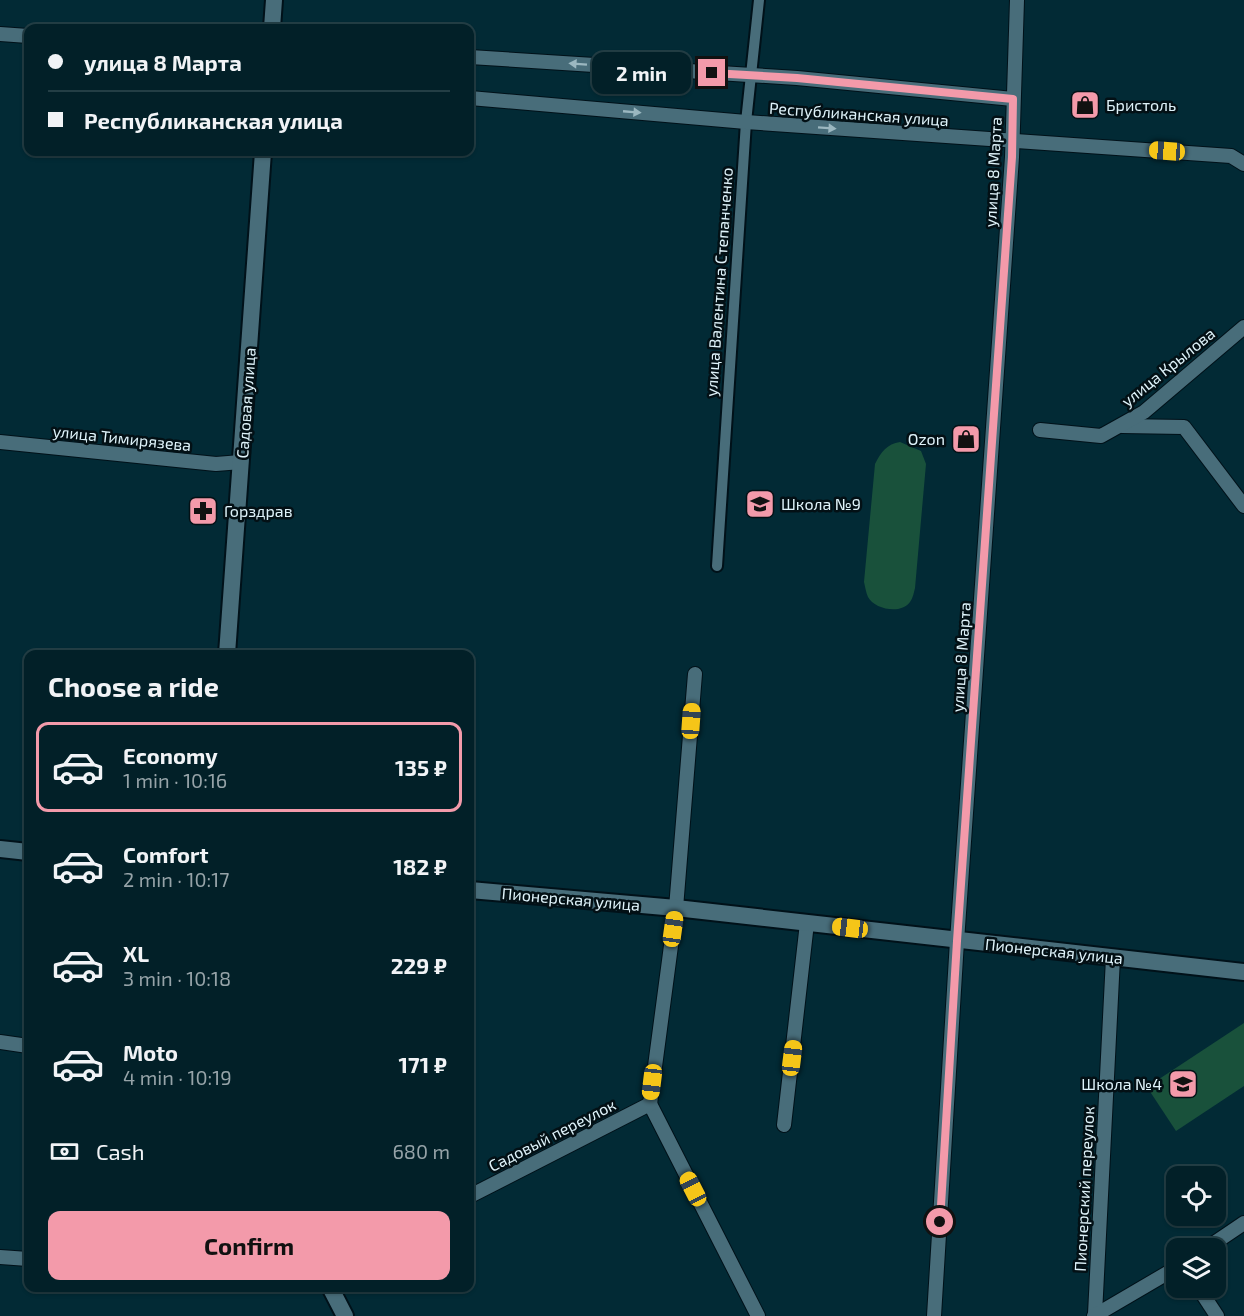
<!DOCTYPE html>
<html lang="en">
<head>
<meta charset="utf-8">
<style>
  :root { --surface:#022028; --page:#0c2830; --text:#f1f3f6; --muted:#96a3a8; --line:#233e45; --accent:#f39aaa }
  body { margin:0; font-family:"Exo 2",sans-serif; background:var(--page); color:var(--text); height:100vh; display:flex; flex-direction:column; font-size:22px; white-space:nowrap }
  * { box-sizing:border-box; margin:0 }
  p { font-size:20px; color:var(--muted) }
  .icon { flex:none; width:33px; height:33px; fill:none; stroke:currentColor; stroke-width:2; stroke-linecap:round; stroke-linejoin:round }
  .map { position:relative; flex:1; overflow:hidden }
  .panel { position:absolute; left:24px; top:650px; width:450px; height:642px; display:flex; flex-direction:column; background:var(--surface); border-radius:12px; box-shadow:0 2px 4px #0004,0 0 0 2px var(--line) }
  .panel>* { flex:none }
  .top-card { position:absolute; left:24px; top:24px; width:450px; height:132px; border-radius:12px; box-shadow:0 2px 4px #0004,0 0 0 2px var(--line); display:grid; align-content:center; height:132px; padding:0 24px; background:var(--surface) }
  .controls { position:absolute; left:1166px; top:1166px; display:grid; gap:12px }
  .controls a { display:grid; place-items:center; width:60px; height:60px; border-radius:12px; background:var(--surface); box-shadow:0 2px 4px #0004,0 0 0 2px var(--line); font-size:30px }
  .end { position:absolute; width:27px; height:27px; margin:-14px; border:8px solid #f39aaa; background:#111; box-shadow:0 0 0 3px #111 }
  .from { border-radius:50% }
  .bubble { position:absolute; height:42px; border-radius:12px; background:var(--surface); box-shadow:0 2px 4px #0004,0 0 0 2px var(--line); font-size:20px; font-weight:700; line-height:42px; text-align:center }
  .car { position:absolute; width:18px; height:36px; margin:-18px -9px; border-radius:8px; box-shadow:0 0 4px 2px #0007; background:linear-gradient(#f5c518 24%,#345 0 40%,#f5c518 0 76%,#345 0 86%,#f5c518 0) }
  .top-card b { display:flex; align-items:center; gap:21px; height:57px; font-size:22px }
  .top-card b+b { border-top:2px solid var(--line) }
  .top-card i { width:15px; height:15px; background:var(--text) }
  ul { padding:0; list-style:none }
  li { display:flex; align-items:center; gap:18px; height:90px; margin:0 12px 9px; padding:0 12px; border:3px solid transparent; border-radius:12px }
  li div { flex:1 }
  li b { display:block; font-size:22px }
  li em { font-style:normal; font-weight:700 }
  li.current { border-color:var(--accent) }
  li>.icon { width:54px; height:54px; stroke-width:1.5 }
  h2 { padding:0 24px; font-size:27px; line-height:72px }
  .pay { display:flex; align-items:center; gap:15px; height:66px; padding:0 24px; font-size:22px }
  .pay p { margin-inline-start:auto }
  .action { display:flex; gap:12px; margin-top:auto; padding:12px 24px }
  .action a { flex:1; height:69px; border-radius:12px; background:var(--accent); color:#111; font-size:24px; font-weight:700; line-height:69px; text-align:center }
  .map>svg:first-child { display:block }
  .green { fill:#19513b }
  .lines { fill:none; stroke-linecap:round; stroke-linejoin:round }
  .pedestrian-casing { stroke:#001119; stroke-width:14 }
  .minor-casing { stroke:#001119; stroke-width:16 }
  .tertiary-casing { stroke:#001119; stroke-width:20 }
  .pedestrian { stroke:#486d7a; stroke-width:10 }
  .minor { stroke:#486d7a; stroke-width:14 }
  .tertiary { stroke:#486d7a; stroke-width:16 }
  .oneway { fill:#9bb7c0 }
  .route { stroke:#f39aaa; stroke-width:8 }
  .labels { text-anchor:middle; stroke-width:5; stroke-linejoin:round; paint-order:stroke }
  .poi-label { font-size:16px; fill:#dff3fa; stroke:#031015; text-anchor:start }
  .street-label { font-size:16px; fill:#dff3fa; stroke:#031015 }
</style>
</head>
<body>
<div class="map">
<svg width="1244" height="1316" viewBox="0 0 1244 1316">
  <rect width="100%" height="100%" fill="#022a35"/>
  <g class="green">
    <path d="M 900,442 L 921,451 L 926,464 L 915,588 C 914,592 913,598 910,602 C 901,615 874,609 868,597 C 866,593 865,586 864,582 L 875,464 C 881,452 887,444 900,442 Z"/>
    <path d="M 1244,1023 L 1244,1086 L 1176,1131 L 1147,1087 Z"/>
  </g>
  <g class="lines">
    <g class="pedestrian-casing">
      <path id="pedestrian" d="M 717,566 L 746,122 L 759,0"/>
    </g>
    <g class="minor-casing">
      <g id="minor">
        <path d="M 0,34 L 28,36"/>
        <path d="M 470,57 L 797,78 L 1013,99"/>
        <path d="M 470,98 L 746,122 L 1231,156 L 1244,164"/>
        <path d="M 1122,426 L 1184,427 L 1244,506"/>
        <path d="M 1040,430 L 1101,436 L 1144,412 L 1244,327"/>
        <path d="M 0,442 L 216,464 L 241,462"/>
        <path d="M 0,1042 L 28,1046"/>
        <path d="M 650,1104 L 676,908 L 695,674"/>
        <path d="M 650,1104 L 758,1316"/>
        <path d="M 784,1125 L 807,923"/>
        <path d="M 470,1196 L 650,1104"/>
        <path d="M 1207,1248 L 1244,1223"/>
        <path d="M 0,1257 L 28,1259"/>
        <path d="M 1198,1287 L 1217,1316"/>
        <path d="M 1095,1314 L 1113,958"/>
        <path d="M 934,1316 L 957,941 L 1012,157 L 1017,0"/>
        <path d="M 1094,1316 L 1176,1268"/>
      </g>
    </g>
    <g class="tertiary-casing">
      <g id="tertiary">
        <path d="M 272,28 L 274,0"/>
        <path d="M 227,654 L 263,152"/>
        <path d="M 0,849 L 28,852"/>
        <path d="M 470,890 L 676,908 L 1244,972"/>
        <path d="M 330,1287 L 345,1316"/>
      </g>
    </g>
    <use href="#pedestrian" class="pedestrian"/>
    <use href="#minor" class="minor"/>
    <use href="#tertiary" class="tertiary"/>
  </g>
  <defs><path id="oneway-solid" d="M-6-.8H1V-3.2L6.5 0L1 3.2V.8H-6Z" transform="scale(1.5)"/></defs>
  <g class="oneway">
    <use href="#oneway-solid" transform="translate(578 64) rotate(-176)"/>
    <use href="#oneway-solid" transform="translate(632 112) rotate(5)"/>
    <use href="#oneway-solid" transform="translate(827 128) rotate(4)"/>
  </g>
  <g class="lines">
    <path class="route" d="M 712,73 L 797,78 L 1013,99 L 1012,157 L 957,941 L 940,1222"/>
  </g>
  <defs>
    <g id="shop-square" transform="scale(1.5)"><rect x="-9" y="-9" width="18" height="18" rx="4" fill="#f39aaa" stroke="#031015"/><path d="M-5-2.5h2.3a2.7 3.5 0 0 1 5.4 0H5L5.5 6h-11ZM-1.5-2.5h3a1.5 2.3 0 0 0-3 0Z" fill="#111"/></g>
    <g id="school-square" transform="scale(1.5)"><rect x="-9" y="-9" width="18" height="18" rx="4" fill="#f39aaa" stroke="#031015"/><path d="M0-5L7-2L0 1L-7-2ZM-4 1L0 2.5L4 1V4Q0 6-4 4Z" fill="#111"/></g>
    <g id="pharmacy-square" transform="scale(1.5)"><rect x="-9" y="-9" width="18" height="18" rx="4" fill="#f39aaa" stroke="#031015"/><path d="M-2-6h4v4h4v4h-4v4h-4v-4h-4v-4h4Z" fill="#111"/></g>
  </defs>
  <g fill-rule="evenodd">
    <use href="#shop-square" x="1085" y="105"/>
    <use href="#shop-square" x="966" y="439"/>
    <use href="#school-square" x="760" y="504"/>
    <use href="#pharmacy-square" x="203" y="511"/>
    <use href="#school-square" x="1183" y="1084"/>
  </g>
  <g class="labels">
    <g class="poi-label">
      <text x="1106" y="111">Бристоль</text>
      <text x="945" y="445" text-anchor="end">Ozon</text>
      <text x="781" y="510">Школа №9</text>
      <text x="224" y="517">Горздрав</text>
      <text x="1162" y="1090" text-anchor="end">Школа №4</text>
    </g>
    <g class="street-label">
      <text transform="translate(859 114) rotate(4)" y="6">Республиканская улица</text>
      <text transform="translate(993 172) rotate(-87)" y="6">улица 8 Марта</text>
      <text transform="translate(719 282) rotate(-86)" y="6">улица Валентина Степанченко</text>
      <text transform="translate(1168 367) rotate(-39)" y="6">улица Крылова</text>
      <text transform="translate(246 403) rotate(-86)" y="6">Садовая улица</text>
      <text transform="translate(122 438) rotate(6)" y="6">улица Тимирязева</text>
      <text transform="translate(961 657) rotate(-86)" y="6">улица 8 Марта</text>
      <text transform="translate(571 899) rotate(5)" y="6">Пионерская улица</text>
      <text transform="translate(1054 951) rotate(6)" y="6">Пионерская улица</text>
      <text transform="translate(552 1135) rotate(-27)" y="6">Садовый переулок</text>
      <text transform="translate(1084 1189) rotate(-87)" y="6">Пионерский переулок</text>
    </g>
  </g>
</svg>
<div class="controls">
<a><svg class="icon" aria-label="locate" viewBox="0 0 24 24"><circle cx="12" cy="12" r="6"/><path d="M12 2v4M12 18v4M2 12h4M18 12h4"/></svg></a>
<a><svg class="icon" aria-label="layers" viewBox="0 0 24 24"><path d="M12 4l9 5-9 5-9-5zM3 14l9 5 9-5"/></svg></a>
</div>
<i class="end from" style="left:940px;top:1222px"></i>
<i class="end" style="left:712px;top:73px"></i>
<div class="bubble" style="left:592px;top:52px;width:99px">2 min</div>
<i class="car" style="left:1167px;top:151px;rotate:274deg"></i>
<i class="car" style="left:691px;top:721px;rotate:4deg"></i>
<i class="car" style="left:850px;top:928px;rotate:277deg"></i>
<i class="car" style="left:673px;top:929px;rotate:8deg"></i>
<i class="car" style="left:792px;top:1058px;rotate:7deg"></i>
<i class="car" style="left:652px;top:1082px;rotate:187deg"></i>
<i class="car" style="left:693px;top:1189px;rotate:333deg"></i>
<div class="top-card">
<b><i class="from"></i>улица 8 Марта</b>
<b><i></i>Республиканская улица</b>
</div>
<section class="panel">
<h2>Choose a ride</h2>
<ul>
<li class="current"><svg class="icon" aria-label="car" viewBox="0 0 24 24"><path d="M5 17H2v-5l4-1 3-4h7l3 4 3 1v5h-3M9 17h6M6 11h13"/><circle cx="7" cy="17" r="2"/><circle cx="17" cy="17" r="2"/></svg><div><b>Economy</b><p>1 min · 10:16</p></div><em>135 ₽</em></li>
<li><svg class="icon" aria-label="car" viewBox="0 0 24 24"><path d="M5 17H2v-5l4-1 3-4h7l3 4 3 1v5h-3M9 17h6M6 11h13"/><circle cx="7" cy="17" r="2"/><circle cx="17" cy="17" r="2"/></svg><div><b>Comfort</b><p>2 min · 10:17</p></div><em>182 ₽</em></li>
<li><svg class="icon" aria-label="car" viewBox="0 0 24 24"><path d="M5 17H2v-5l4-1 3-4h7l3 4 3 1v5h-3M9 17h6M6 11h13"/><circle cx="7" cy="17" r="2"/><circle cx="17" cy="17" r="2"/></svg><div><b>XL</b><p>3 min · 10:18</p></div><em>229 ₽</em></li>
<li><svg class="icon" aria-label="car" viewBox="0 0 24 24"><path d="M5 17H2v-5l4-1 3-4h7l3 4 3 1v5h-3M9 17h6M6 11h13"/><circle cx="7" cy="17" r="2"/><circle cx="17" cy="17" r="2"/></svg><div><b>Moto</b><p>4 min · 10:19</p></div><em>171 ₽</em></li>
</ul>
<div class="pay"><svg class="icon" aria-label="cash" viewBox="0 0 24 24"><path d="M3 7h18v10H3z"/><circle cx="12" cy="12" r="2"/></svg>Cash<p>680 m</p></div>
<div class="action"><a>Confirm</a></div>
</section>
</div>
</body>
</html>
